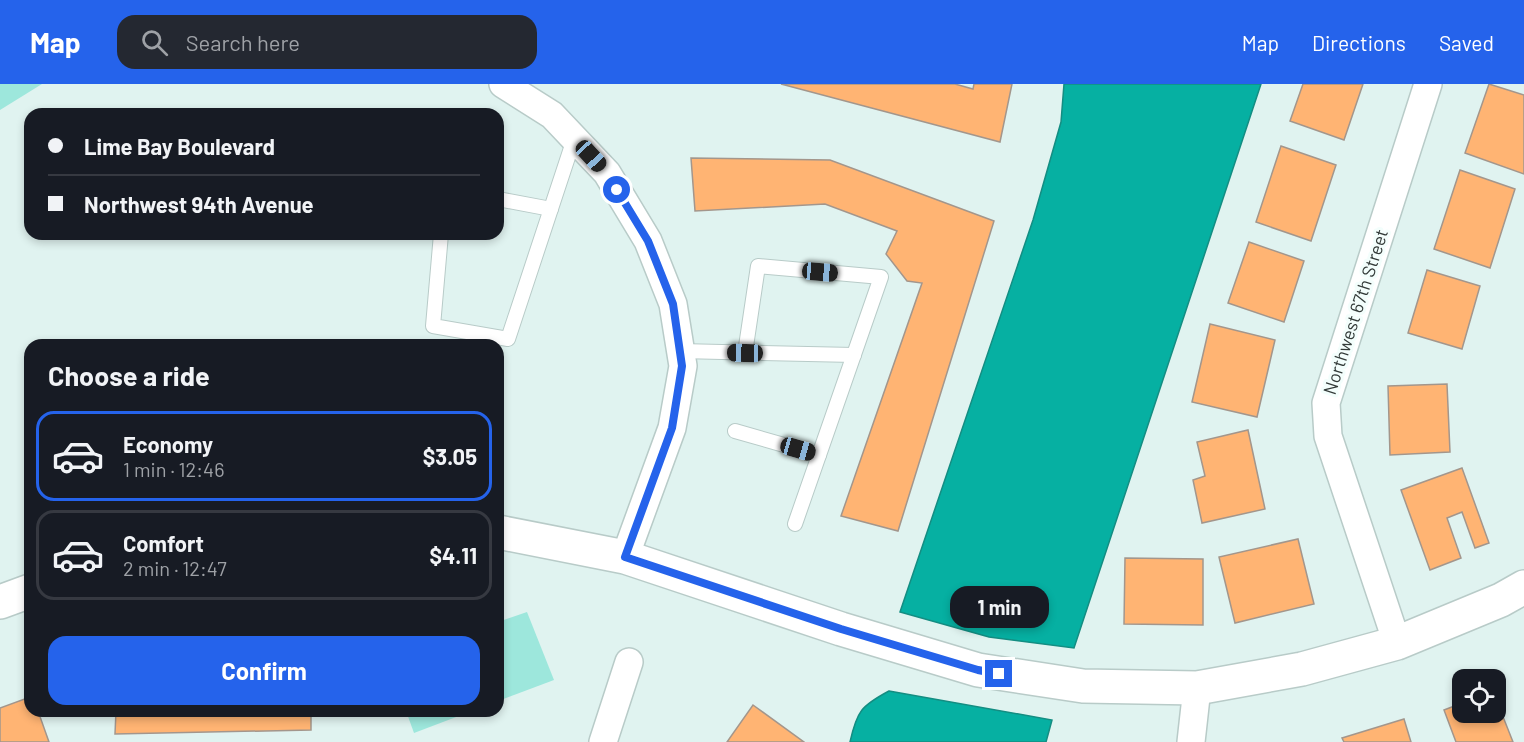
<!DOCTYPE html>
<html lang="en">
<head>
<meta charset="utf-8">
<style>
  :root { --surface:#171b24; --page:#242831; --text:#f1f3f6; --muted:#9ea1a6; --line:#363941; --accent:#2563eb }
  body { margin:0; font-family:Barlow,sans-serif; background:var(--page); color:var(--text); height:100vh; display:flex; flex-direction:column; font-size:22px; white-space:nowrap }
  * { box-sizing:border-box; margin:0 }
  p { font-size:20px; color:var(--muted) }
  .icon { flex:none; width:33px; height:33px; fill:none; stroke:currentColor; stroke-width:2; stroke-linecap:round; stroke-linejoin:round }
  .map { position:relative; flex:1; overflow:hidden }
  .side { position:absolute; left:24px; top:255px; width:480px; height:378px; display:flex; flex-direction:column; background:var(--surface); border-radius:18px; box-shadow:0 3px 9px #0003 }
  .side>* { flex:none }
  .guide { position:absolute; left:24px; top:24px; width:480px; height:132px; border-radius:18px; box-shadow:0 3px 9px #0003; display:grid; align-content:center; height:132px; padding:0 24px; background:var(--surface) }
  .fabs { position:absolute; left:1452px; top:585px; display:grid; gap:12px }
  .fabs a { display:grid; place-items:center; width:54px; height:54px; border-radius:12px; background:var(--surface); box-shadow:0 3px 9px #0003; font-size:30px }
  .end { position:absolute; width:27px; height:27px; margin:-14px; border:8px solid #2563eb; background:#fff; box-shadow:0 0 0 3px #fff }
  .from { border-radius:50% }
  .bubble { position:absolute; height:42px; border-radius:18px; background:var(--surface); box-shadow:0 3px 9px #0003; font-size:20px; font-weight:700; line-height:42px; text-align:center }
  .car { position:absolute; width:18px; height:36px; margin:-18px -9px; border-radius:8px; box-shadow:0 0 4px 2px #0007; background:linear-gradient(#222 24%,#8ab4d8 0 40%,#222 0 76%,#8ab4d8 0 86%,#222 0) }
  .guide b { display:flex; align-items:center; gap:21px; height:57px; font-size:22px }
  .guide b+b { border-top:2px solid var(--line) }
  .guide i { width:15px; height:15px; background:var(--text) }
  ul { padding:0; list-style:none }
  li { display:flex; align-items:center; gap:18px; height:90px; margin:0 12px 9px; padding:0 12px; border:3px solid var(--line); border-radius:18px }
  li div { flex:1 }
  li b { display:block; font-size:22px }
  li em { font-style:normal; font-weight:700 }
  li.selected { border-color:var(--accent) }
  li>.icon { width:54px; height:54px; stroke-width:1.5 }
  h2 { padding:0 24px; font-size:27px; line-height:72px }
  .button { display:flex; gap:12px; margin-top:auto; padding:12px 24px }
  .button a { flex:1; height:69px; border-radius:18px; background:var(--accent); color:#fff; font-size:24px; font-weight:700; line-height:69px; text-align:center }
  header { display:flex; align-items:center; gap:36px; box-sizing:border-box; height:84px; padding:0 30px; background:var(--accent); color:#fff }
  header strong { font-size:28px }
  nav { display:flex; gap:33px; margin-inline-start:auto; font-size:21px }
  .search { width:420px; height:54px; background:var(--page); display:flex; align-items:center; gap:15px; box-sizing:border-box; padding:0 21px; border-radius:18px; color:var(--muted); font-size:22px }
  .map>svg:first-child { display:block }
  .green { fill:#9de7dc }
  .water { fill:#06b0a2; stroke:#148d82; stroke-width:1.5 }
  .building { fill:#ffb473; stroke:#a3968c; stroke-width:1.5 }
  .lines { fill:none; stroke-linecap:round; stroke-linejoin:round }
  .service-casing { stroke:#b8cbc8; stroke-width:16 }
  .minor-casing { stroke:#b8cbc8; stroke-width:30 }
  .tertiary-casing { stroke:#b8cbc8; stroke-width:36 }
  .service { stroke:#fff; stroke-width:14 }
  .minor { stroke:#fff; stroke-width:27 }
  .tertiary { stroke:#fff; stroke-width:33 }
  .route { stroke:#2563eb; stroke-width:8 }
  .labels { text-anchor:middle; stroke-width:6; stroke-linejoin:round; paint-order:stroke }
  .street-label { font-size:18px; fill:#333b39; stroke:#f3fefc }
</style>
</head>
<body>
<header>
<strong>Map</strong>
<div class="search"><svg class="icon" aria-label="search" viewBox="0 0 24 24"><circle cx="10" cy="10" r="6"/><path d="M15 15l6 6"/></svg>Search here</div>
<nav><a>Map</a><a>Directions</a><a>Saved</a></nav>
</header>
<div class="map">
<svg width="1524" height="658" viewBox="0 0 1524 658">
  <rect width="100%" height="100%" fill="#e0f3f0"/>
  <g class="green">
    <path d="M 0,0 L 42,0 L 0,26 Z"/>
    <path d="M 527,528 L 554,596 L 498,617 L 498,538 Z"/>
    <path d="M 406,627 L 472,627 L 414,649 Z"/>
  </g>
  <g class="water">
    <path d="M 1064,0 L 1261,0 L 1074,564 L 989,553 L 900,528 L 1033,136 L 1061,38 Z"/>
    <path d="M 889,607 L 1052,636 L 1046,658 L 850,658 C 857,627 861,622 889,607 Z"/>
  </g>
  <g class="building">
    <path d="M 781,0 L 955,0 L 973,5 L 974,0 L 1012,0 L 1000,58 Z"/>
    <path d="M 1303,0 L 1363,0 L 1344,56 L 1290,37 Z"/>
    <path d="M 1489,0 L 1524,11 L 1524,90 L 1465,69 Z"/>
    <path d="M 1281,62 L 1336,81 L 1311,157 L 1256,138 Z"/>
    <path d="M 691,74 L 830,76 L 994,137 L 898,447 L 841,432 L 922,199 L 907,197 L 886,170 L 897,147 L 825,120 L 695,127 Z"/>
    <path d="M 1460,86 L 1515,105 L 1490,184 L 1434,165 Z"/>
    <path d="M 1249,158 L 1304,177 L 1284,238 L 1228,219 Z"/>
    <path d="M 1427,186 L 1480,202 L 1462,265 L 1408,249 Z"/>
    <path d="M 1210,240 L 1275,256 L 1257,333 L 1192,318 Z"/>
    <path d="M 1447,300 L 1450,368 L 1390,371 L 1388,302 Z"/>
    <path d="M 1248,346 L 1265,425 L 1202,439 L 1193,396 L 1205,392 L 1197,358 Z"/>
    <path d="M 1462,384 L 1489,459 L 1475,464 L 1462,428 L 1447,434 L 1461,474 L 1430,486 L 1401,406 Z"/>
    <path d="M 1298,455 L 1314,520 L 1235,539 L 1219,473 Z"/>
    <path d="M 1125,474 L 1203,475 L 1203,541 L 1124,540 Z"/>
    <path d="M 30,613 L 30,627 L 38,627 L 49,658 L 0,658 L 0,624 Z"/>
    <path d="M 1496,615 L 1513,658 L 1456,658 L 1444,626 L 1462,619 L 1462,628 L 1496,628 Z"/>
    <path d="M 753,621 L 804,658 L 727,658 Z"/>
    <path d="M 116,627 L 311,627 L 311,646 L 115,650 Z"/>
    <path d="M 1404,635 L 1411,658 L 1344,658 L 1342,654 Z"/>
  </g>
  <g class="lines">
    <g class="service-casing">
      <g id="service">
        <path d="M 498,115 L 551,125"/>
        <path d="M 441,150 L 433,242 L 508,255 L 574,55"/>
        <path d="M 680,267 L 854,271"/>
        <path d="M 745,269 L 758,182 L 881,193 L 795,440"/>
        <path d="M 735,347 L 819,371"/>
      </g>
    </g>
    <g class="minor-casing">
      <g id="minor">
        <path d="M 503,0 L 552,31 L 607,89 L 648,157 L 673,220 L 683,282 L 672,344 L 625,473"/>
        <path d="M 1397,559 L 1328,352 L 1326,319 L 1428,0"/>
        <path d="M 603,658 L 629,578"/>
        <path d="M 1191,658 L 1197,604"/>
      </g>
    </g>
    <g class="tertiary-casing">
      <g id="tertiary">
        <path d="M 498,448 L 625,473 L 841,545 L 978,586 L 1083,602 L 1197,604 L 1302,585 L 1397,559 L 1501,516 L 1524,503"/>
        <path d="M 0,518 L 30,507"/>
      </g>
    </g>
    <use href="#service" class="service"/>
    <use href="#minor" class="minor"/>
    <use href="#tertiary" class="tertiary"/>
  </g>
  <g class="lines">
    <path class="route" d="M 617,106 L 648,157 L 673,220 L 682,282 L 672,344 L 625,473 L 841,545 L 978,586 L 999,590"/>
  </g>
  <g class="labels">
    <g class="street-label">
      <text transform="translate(1356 228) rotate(-72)" y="6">Northwest 67th Street</text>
    </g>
  </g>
</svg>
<div class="fabs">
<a><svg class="icon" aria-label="locate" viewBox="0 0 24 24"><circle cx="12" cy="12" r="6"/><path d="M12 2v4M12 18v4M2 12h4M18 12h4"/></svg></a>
</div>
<i class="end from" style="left:617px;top:106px"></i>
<i class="end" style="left:999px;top:590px"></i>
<div class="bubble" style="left:950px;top:502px;width:99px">1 min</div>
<i class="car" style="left:591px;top:72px;rotate:137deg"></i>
<i class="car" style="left:820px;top:188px;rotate:95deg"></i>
<i class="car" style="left:745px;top:269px;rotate:271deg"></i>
<i class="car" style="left:798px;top:365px;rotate:106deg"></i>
<div class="guide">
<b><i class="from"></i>Lime Bay Boulevard</b>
<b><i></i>Northwest 94th Avenue</b>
</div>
<section class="side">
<h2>Choose a ride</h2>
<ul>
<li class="selected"><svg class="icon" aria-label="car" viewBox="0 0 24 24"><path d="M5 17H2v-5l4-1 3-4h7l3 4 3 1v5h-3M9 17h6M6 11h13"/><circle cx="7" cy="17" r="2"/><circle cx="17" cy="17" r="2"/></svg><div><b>Economy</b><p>1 min · 12:46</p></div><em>$3.05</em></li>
<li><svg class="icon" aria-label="car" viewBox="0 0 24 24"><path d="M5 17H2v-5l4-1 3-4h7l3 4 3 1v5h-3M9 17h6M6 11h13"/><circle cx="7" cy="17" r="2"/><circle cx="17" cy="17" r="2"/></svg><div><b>Comfort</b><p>2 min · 12:47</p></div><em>$4.11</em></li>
</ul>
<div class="button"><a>Confirm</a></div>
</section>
</div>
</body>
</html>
